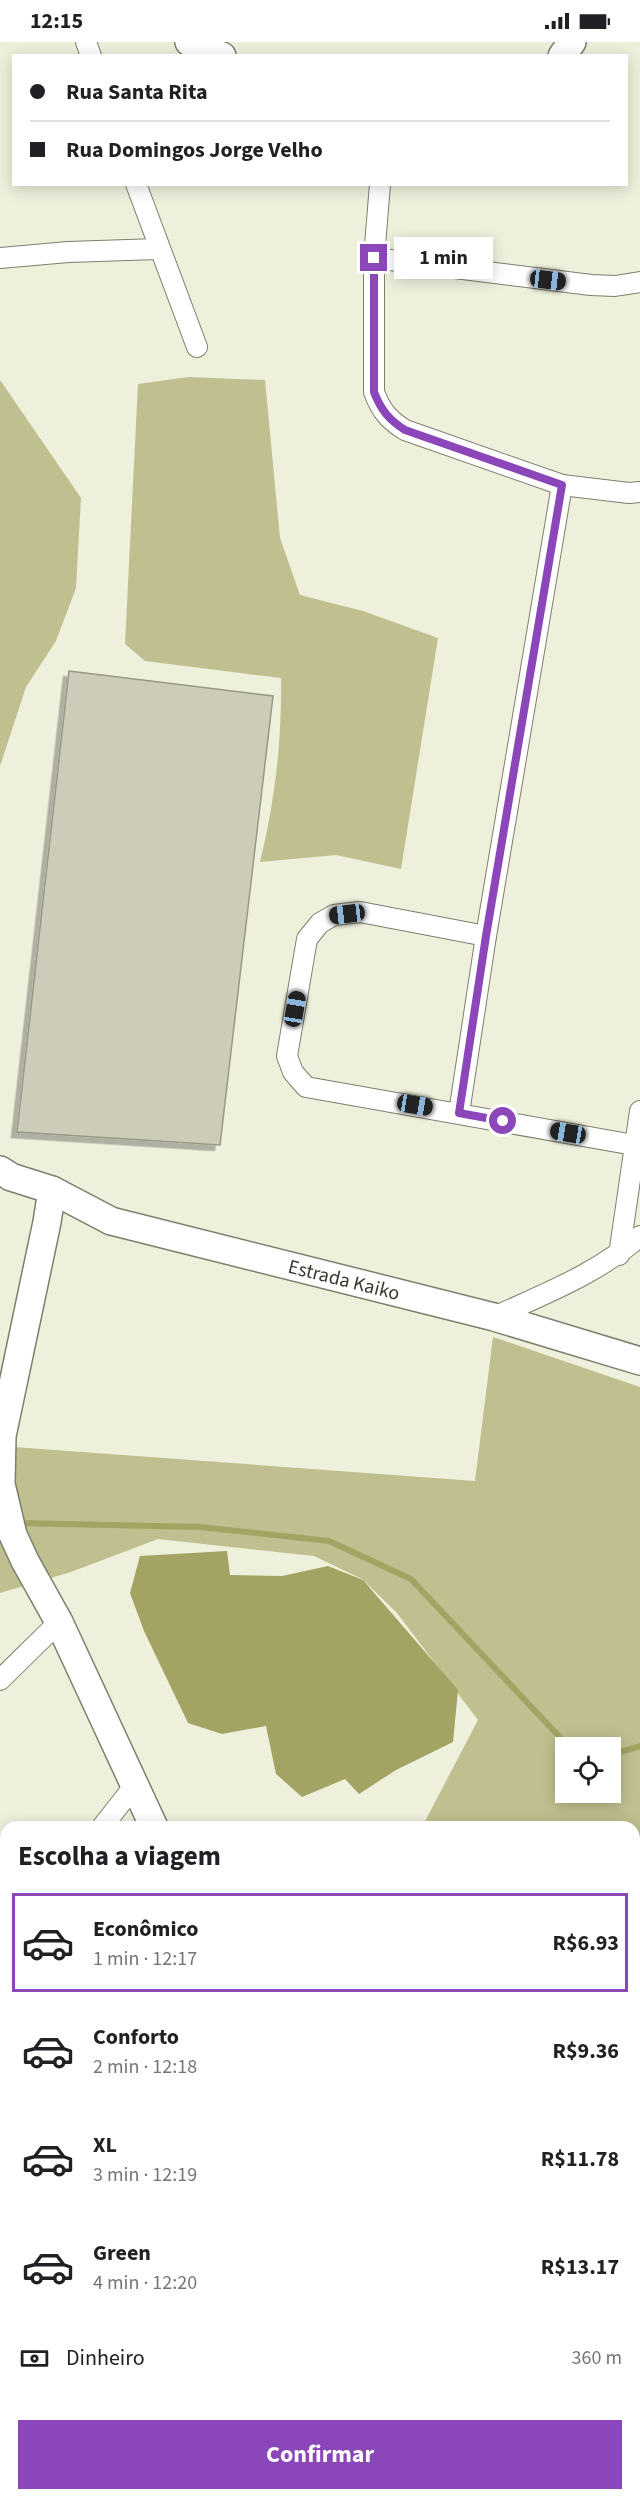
<!DOCTYPE html>
<html lang="pt">
<head>
<meta charset="utf-8">
<style>
  :root { --surface:#fff; --page:#f6f6f6; --text:#202124; --muted:#757577; --line:#e0e0e0; --accent:#8b46b9 }
  body { margin:0; font-family:"Source Sans 3",sans-serif; background:var(--page); color:var(--text); height:100vh; display:flex; flex-direction:column; font-size:22px; white-space:nowrap }
  * { box-sizing:border-box; margin:0 }
  p { font-size:20px; color:var(--muted) }
  .icon { flex:none; width:33px; height:33px; fill:none; stroke:currentColor; stroke-width:2; stroke-linecap:round; stroke-linejoin:round }
  .map { position:relative; flex:1; overflow:hidden }
  .side { position:absolute; left:0px; top:1779px; width:640px; height:680px; display:flex; flex-direction:column; background:var(--surface); border-radius:18px 18px 0 0; box-shadow:0 3px 15px #0003 }
  .side>* { flex:none }
  .guide { position:absolute; left:12px; top:12px; width:616px; height:132px; border-radius:0px; box-shadow:0 3px 15px #0003; display:grid; align-content:center; height:132px; padding:0 18px; background:var(--surface) }
  .buttons { position:absolute; left:555px; top:1695px; display:grid; gap:12px }
  .buttons a { display:grid; place-items:center; width:66px; height:66px; border-radius:0px; background:var(--surface); box-shadow:0 3px 15px #0003; font-size:30px }
  .end { position:absolute; width:27px; height:27px; margin:-14px; border:8px solid #8b46b9; background:#fff; box-shadow:0 0 0 3px #fff }
  .from { border-radius:50% }
  .bubble { position:absolute; height:42px; border-radius:0px; background:var(--surface); box-shadow:0 3px 15px #0003; font-size:20px; font-weight:700; line-height:42px; text-align:center }
  .car { position:absolute; width:18px; height:36px; margin:-18px -9px; border-radius:8px; box-shadow:0 0 4px 2px #0007; background:linear-gradient(#222 24%,#8ab4d8 0 40%,#222 0 76%,#8ab4d8 0 86%,#222 0) }
  .guide b { display:flex; align-items:center; gap:21px; height:57px; font-size:22px }
  .guide b+b { border-top:2px solid var(--line) }
  .guide i { width:15px; height:15px; background:var(--text) }
  ul { padding:0; list-style:none }
  li { display:flex; align-items:center; gap:18px; height:99px; margin:0 12px 9px; padding:0 6px; border:3px solid transparent; border-radius:0px }
  li div { flex:1 }
  li b { display:block; font-size:22px }
  li em { font-style:normal; font-weight:700 }
  li.active { border-color:var(--accent) }
  li>.icon { width:54px; height:54px; stroke-width:1.5 }
  h2 { padding:0 18px; font-size:27px; line-height:72px }
  .pay { display:flex; align-items:center; gap:15px; height:66px; padding:0 18px; font-size:22px }
  .pay p { margin-inline-start:auto }
  .action { display:flex; gap:12px; margin-top:auto; padding:12px 18px }
  .action a { flex:1; height:69px; border-radius:0px; background:var(--accent); color:#fff; font-size:24px; font-weight:700; line-height:69px; text-align:center }
  .status { display:flex; justify-content:space-between; align-items:center; height:42px; padding:0 30px; background:var(--surface); direction:ltr }
  .status svg { height:16px; fill:currentColor }
  .map>svg:first-child { display:block }
  .green { fill:#bfbf8f; fill-rule:evenodd }
  .water { fill:#a3a364 }
  .lines { fill:none; stroke-linecap:round; stroke-linejoin:round }
  .stream { stroke:#a3a364; stroke-width:6 }
  .building { fill:#ccccb9; stroke:#979886; stroke-width:1.5; filter:url(#shadow) }
  .street-casing { stroke:#7e7e6d; stroke-width:22 }
  .secondary-casing { stroke:#7e7e6d; stroke-width:30 }
  .street { stroke:#fff; stroke-width:20 }
  .secondary { stroke:#fff; stroke-width:27 }
  .route { stroke:#8b46b9; stroke-width:8 }
  .labels { text-anchor:middle; stroke-width:4.5; stroke-linejoin:round; paint-order:stroke }
  .street-label { font-size:20px; fill:#373730; stroke:#fff }
</style>
</head>
<body>
<div class="status"><b>12:15</b><svg viewBox="0 0 49 12"><path d="M0 12V9h3v3zM5 12V6h3v6zM10 12V3h3v9zM15 12V0h3v12zM26 1h20v11H26zM47 4h2v5h-2z"/></svg></div>
<div class="map">
<svg width="640" height="2458" viewBox="0 0 640 2458">
  <defs>
    <filter id="shadow"><feDropShadow dx="-5.5" dy="5.5" stdDeviation="0" flood-color="#0004"/></filter>
  </defs>
  <rect width="100%" height="100%" fill="#eff0dc"/>
  <g class="green">
    <path d="M 189,335 L 265,338 L 280,496 L 300,553 L 363,569 L 438,596 L 401,827 L 336,813 L 260,820 C 275,759 282,699 281,636 L 145,619 L 125,602 L 138,342 Z"/>
    <path d="M 0,338 L 81,456 L 76,546 L 56,599 L 26,645 L 0,724 Z"/>
    <path d="M 493,1295 L 640,1345 L 640,2439 L 634,2431 L 634,1785 L 422,1785 L 478,1678 L 397,1571 L 362,1537 L 314,1514 L 158,1497 L 71,1530 L 0,1551 L 0,1404 L 475,1439 ZM 566,1706 L 610,1706 L 610,1750 L 566,1750 Z"/>
  </g>
  <g class="water">
    <path d="M 227,1509 L 230,1533 L 282,1534 L 328,1524 L 363,1538 L 458,1648 L 453,1700 L 396,1728 L 359,1752 L 345,1737 L 302,1755 L 276,1732 L 266,1684 L 222,1692 L 188,1681 L 144,1589 L 130,1551 L 140,1514 Z"/>
    <path d="M 295,2453 L 375,2452 L 375,2453 L 372,2458 L 304,2458 Z"/>
  </g>
  <g class="lines">
    <g class="stream">
      <path d="M 17,1481 L 201,1485 L 329,1499 L 411,1537 L 570,1706"/>
      <path d="M 610,1713 L 640,1704"/>
      <path d="M 395,2452 L 395,2458"/>
    </g>
  </g>
  <path class="building" d="M 69,629 L 273,654 L 220,1103 L 17,1090 Z"/>
  <g class="lines">
    <g class="street-casing">
      <g id="street">
        <path d="M 86,0 L 91,14"/>
        <path d="M 136,142 L 197,305"/>
        <path d="M 380,142 L 374,216 L 374,350 C 381,369 389,378 405,388 L 562,443 L 629,451 L 640,450"/>
        <path d="M 0,216 L 68,210 L 158,207"/>
        <path d="M 374,216 L 591,243 L 615,244 L 640,240"/>
        <path d="M 486,894 L 360,870 L 334,873 L 320,881 L 307,897 L 287,1014 L 293,1030 L 306,1045 L 634,1103"/>
        <path d="M 459,1071 L 486,894 L 562,443"/>
        <path d="M 619,1213 L 640,1069"/>
        <path d="M 494,1275 C 544,1252 599,1231 640,1194"/>
        <path d="M 0,1638 L 59,1580"/>
        <path d="M 102,1785 L 135,1743"/>
        <path d="M 6,1916 L 4,1941 L 6,1948"/>
        <path d="M 0,2167 L 6,2166"/>
      </g>
    </g>
    <g class="secondary-casing">
      <g id="secondary">
        <path d="M 189,0 L 222,14"/>
        <path d="M 562,14 L 572,0"/>
        <path id="s1" d="M 0,1128 L 11,1135 L 52,1148 L 111,1179 L 494,1275 L 640,1319"/>
        <path d="M 52,1148 L 47,1180 L 2,1394 L 1,1442 L 13,1493 L 25,1519 L 59,1580 L 154,1785"/>
        <path d="M 472,2452 L 475,2458"/>
      </g>
    </g>
    <use href="#street" class="street"/>
    <use href="#secondary" class="secondary"/>
  </g>
  <g class="lines">
    <path class="route" d="M 374,216 L 374,350 C 381,368 389,378 405,388 L 562,443 L 486,894 L 459,1071 L 503,1079"/>
  </g>
  <g class="labels">
    <g class="street-label">
      <text dy="7" stroke="none"><textPath href="#s1" startOffset="363">Estrada Kaiko</textPath></text>
    </g>
  </g>
</svg>
<div class="buttons">
<a><svg class="icon" aria-label="locate" viewBox="0 0 24 24"><circle cx="12" cy="12" r="6"/><path d="M12 2v4M12 18v4M2 12h4M18 12h4"/></svg></a>
</div>
<i class="end from" style="left:503px;top:1079px"></i>
<i class="end" style="left:374px;top:216px"></i>
<div class="bubble" style="left:394px;top:195px;width:99px">1 min</div>
<i class="car" style="left:548px;top:238px;rotate:97deg"></i>
<i class="car" style="left:347px;top:872px;rotate:263deg"></i>
<i class="car" style="left:295px;top:967px;rotate:10deg"></i>
<i class="car" style="left:415px;top:1063px;rotate:100deg"></i>
<i class="car" style="left:568px;top:1091px;rotate:280deg"></i>
<div class="guide">
<b><i class="from"></i>Rua Santa Rita</b>
<b><i></i>Rua Domingos Jorge Velho</b>
</div>
<section class="side">
<h2>Escolha a viagem</h2>
<ul>
<li class="active"><svg class="icon" aria-label="car" viewBox="0 0 24 24"><path d="M5 17H2v-5l4-1 3-4h7l3 4 3 1v5h-3M9 17h6M6 11h13"/><circle cx="7" cy="17" r="2"/><circle cx="17" cy="17" r="2"/></svg><div><b>Econômico</b><p>1 min · 12:17</p></div><em>R$6.93</em></li>
<li><svg class="icon" aria-label="car" viewBox="0 0 24 24"><path d="M5 17H2v-5l4-1 3-4h7l3 4 3 1v5h-3M9 17h6M6 11h13"/><circle cx="7" cy="17" r="2"/><circle cx="17" cy="17" r="2"/></svg><div><b>Conforto</b><p>2 min · 12:18</p></div><em>R$9.36</em></li>
<li><svg class="icon" aria-label="car" viewBox="0 0 24 24"><path d="M5 17H2v-5l4-1 3-4h7l3 4 3 1v5h-3M9 17h6M6 11h13"/><circle cx="7" cy="17" r="2"/><circle cx="17" cy="17" r="2"/></svg><div><b>XL</b><p>3 min · 12:19</p></div><em>R$11.78</em></li>
<li><svg class="icon" aria-label="car" viewBox="0 0 24 24"><path d="M5 17H2v-5l4-1 3-4h7l3 4 3 1v5h-3M9 17h6M6 11h13"/><circle cx="7" cy="17" r="2"/><circle cx="17" cy="17" r="2"/></svg><div><b>Green</b><p>4 min · 12:20</p></div><em>R$13.17</em></li>
</ul>
<div class="pay"><svg class="icon" aria-label="cash" viewBox="0 0 24 24"><path d="M3 7h18v10H3z"/><circle cx="12" cy="12" r="2"/></svg>Dinheiro<p>360 m</p></div>
<div class="action"><a>Confirmar</a></div>
</section>
</div>
</body>
</html>
